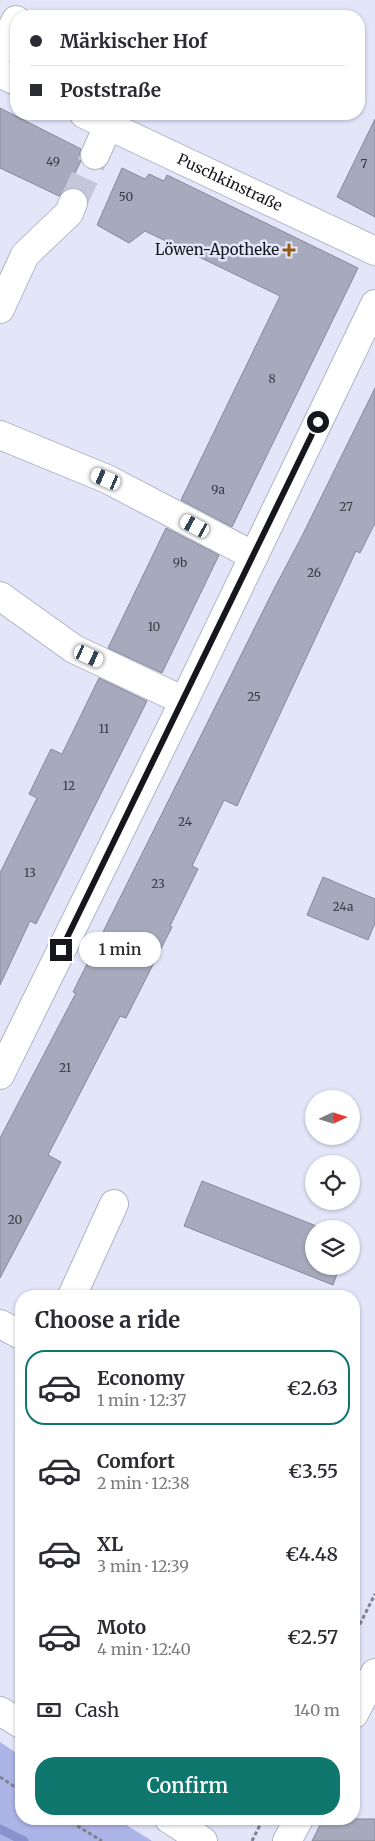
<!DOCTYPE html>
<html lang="en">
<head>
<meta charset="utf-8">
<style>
  :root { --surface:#fff; --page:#f7f7f7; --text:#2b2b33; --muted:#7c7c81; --line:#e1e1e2; --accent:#0f766e }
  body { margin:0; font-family:Merriweather,serif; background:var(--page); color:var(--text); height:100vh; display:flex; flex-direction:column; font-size:19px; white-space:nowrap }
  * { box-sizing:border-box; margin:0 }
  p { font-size:16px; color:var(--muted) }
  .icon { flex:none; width:28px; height:28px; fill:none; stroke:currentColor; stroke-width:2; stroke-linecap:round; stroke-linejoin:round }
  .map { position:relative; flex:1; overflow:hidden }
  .details { position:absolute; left:15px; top:1290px; width:345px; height:535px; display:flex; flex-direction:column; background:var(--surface); border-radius:20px; box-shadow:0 1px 4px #0004 }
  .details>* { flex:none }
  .banner { position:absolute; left:10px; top:10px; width:355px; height:110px; border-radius:20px; box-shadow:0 1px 4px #0004; display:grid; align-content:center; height:110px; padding:0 20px; background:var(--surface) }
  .needle { width:32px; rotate:86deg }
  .buttons { position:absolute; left:305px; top:1090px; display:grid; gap:10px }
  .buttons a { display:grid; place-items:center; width:55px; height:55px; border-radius:50%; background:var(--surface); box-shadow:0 1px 4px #0004; font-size:25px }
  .end { position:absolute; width:22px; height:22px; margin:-11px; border:6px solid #16171d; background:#fff; box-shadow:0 0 0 2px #fff }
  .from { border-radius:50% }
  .bubble { position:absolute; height:35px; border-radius:18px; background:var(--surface); box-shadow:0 1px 4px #0004; font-size:16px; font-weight:600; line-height:35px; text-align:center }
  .car { position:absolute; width:15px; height:30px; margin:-15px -8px; border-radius:6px; box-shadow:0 0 4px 1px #0007; background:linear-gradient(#fff 24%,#345 0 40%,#fff 0 76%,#345 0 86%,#fff 0) }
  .banner b { display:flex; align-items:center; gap:18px; height:48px; font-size:19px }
  .banner b+b { border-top:1px solid var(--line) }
  .banner i { width:12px; height:12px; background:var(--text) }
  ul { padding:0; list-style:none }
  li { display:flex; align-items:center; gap:15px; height:75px; margin:0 10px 8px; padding:0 10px; border:2px solid transparent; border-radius:20px }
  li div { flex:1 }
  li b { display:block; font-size:19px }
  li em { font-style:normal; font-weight:600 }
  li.selected { border-color:var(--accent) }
  li>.icon { width:45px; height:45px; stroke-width:1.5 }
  h2 { padding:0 20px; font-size:22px; line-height:60px }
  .pay { display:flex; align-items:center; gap:12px; height:55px; padding:0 20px; font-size:19px }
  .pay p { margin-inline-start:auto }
  .action { display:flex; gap:10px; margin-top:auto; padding:10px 20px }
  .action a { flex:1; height:58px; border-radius:20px; background:var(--accent); color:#fff; font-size:20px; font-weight:600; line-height:58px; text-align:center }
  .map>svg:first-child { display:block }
  .green { fill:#adb4e7 }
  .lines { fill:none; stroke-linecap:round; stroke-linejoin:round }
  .stream { stroke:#8a91cb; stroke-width:9 }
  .building { fill:#a7aabc; stroke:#87899b }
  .minor-tunnel { stroke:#c4c7d8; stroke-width:28; stroke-dasharray:28 14; stroke-linecap:butt }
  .minor-casing { stroke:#b0b3c5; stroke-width:30 }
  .major-casing { stroke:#b0b3c5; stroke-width:30 }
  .path { stroke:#80828f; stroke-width:3; stroke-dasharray:4 2.5; stroke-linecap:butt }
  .minor { stroke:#fff; stroke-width:28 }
  .major { stroke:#fff; stroke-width:28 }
  .route { stroke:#16171d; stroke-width:6 }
  .poi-dot { fill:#915b10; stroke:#e3e6f9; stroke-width:2 }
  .labels { text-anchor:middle; stroke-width:5; stroke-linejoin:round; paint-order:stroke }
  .number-label { font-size:12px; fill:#3a3c45 }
  .street-label { font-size:15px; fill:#16171d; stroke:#e3e6f9 }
  .poi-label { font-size:15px; fill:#16171d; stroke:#e3e6f9; text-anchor:end }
</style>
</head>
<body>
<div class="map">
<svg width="375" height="1841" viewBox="0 0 375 1841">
  <rect width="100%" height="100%" fill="#e3e6f9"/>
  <path class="green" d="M 0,1742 L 21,1756 L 21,1819 L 117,1819 L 152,1841 L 0,1841 Z"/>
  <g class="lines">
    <path class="stream" d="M 0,1829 L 24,1841"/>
  </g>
  <g class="building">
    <path d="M 0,108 L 81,149 L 79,156 L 81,161 L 67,189 L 59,196 L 0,168 Z"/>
    <path d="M 375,119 L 375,217 L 337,197 Z"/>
    <path d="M 122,168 L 145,179 L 149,174 L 164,181 L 167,175 L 358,268 L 232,527 L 181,500 L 280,296 L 145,231 L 129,243 L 97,225 Z"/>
    <path d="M 375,388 L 375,523 L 360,553 L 356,551 L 237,806 L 224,800 L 192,866 L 198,869 L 170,926 L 172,927 L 126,1018 L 120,1016 L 48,1155 L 61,1162 L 0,1278 L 0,1138 L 76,993 L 73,992 L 274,589 L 302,536 Z"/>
    <path d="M 166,528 L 219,555 L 162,673 L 108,648 Z"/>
    <path d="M 99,678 L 147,701 L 36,924 L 30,921 L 0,985 L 0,873 L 37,798 L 29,794 L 51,749 L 62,754 Z"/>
    <path d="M 323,877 L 375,899 L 375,923 L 368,940 L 307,915 Z"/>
    <path d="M 202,1181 L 324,1229 L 314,1229 L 314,1266 L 340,1266 L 333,1285 L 184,1226 Z"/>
    <path d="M 323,1819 L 375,1819 L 375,1841 L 312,1841 Z"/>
  </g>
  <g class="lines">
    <path class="minor-tunnel" d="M 73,203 L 95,155"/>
    <g class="minor-casing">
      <g id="minor">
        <path d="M 0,51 L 16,20"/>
        <path d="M 0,73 L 16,81"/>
        <path id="s1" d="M 84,114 L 375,251"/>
        <path d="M 95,155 L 108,126"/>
        <path d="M 0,309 L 25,255 L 69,213 L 73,203"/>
        <path d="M 0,435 L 107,479 L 254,556"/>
        <path d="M 0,596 L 74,649 L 184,701"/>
        <path d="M 0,1075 L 184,701 L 375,304"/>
        <path d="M 72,1296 L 114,1204"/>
        <path d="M 0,1324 L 21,1335"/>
        <path d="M 354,1714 L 375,1673"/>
        <path d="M 287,1841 L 299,1819"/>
      </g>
    </g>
    <g class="major-casing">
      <g id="major">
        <path d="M 0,1711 L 21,1724"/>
        <path d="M 169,1819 L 203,1841"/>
      </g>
    </g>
    <g class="path">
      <path d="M 354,1636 L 375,1594"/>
      <path d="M 0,1777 L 21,1791"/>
      <path d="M 66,1819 L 102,1841"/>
      <path d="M 252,1841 L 263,1819"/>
    </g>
    <use href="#minor" class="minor"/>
    <use href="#major" class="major"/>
  </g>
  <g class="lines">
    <path class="route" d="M 61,950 L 318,422"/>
  </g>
  <path class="poi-dot" d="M286.5 242.5h5v5h5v5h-5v5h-5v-5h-5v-5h5z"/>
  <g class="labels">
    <g class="number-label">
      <text x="53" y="166">49</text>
      <text x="364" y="168">7</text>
      <text x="126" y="201">50</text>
      <text x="272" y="383">8</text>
      <text x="218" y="494">9a</text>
      <text x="346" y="511">27</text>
      <text x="180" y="567">9b</text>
      <text x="314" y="577">26</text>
      <text x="154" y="631">10</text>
      <text x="254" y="701">25</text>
      <text x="104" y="733">11</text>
      <text x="69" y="790">12</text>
      <text x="185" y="826">24</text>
      <text x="30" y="877">13</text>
      <text x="158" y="888">23</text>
      <text x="343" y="911">24a</text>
      <text x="65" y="1072">21</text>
      <text x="15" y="1224">20</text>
    </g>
    <g class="street-label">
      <text dy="5" stroke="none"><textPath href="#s1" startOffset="161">Puschkinstraße</textPath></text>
    </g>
    <g class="poi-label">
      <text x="279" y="255">Löwen-Apotheke</text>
    </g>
  </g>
</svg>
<div class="buttons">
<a><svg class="needle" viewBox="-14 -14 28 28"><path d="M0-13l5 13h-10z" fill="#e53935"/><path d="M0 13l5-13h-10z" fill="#7c7c81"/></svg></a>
<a><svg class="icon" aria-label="locate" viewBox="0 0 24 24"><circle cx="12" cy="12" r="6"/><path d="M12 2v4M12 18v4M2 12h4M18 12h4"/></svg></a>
<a><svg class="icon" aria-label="layers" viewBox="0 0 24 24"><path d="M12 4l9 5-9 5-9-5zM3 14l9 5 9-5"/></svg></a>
</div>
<i class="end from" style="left:318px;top:422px"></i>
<i class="end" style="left:61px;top:950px"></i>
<div class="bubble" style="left:79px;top:932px;width:82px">1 min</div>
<i class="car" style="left:106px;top:479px;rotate:293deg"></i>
<i class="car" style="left:195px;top:526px;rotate:298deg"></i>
<i class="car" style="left:89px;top:656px;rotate:115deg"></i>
<div class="banner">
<b><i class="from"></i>Märkischer Hof</b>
<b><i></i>Poststraße</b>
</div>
<section class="details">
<h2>Choose a ride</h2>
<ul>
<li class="selected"><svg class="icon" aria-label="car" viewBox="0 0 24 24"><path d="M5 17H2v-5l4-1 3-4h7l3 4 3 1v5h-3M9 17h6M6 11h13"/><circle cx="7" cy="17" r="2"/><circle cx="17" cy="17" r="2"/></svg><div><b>Economy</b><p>1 min · 12:37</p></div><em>€2.63</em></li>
<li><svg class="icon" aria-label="car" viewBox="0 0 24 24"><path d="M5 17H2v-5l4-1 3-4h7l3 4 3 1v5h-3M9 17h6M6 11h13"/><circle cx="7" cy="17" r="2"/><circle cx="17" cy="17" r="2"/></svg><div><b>Comfort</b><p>2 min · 12:38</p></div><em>€3.55</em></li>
<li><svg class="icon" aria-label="car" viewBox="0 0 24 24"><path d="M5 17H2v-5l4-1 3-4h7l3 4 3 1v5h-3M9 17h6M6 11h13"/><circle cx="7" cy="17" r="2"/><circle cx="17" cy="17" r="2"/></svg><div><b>XL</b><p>3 min · 12:39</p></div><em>€4.48</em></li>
<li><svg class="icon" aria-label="car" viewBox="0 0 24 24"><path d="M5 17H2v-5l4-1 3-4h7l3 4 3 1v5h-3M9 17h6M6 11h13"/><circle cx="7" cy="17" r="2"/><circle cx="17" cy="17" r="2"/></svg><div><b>Moto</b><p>4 min · 12:40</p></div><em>€2.57</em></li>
</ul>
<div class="pay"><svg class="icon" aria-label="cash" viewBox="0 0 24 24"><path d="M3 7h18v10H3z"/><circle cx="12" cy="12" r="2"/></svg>Cash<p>140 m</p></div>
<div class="action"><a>Confirm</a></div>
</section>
</div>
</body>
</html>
